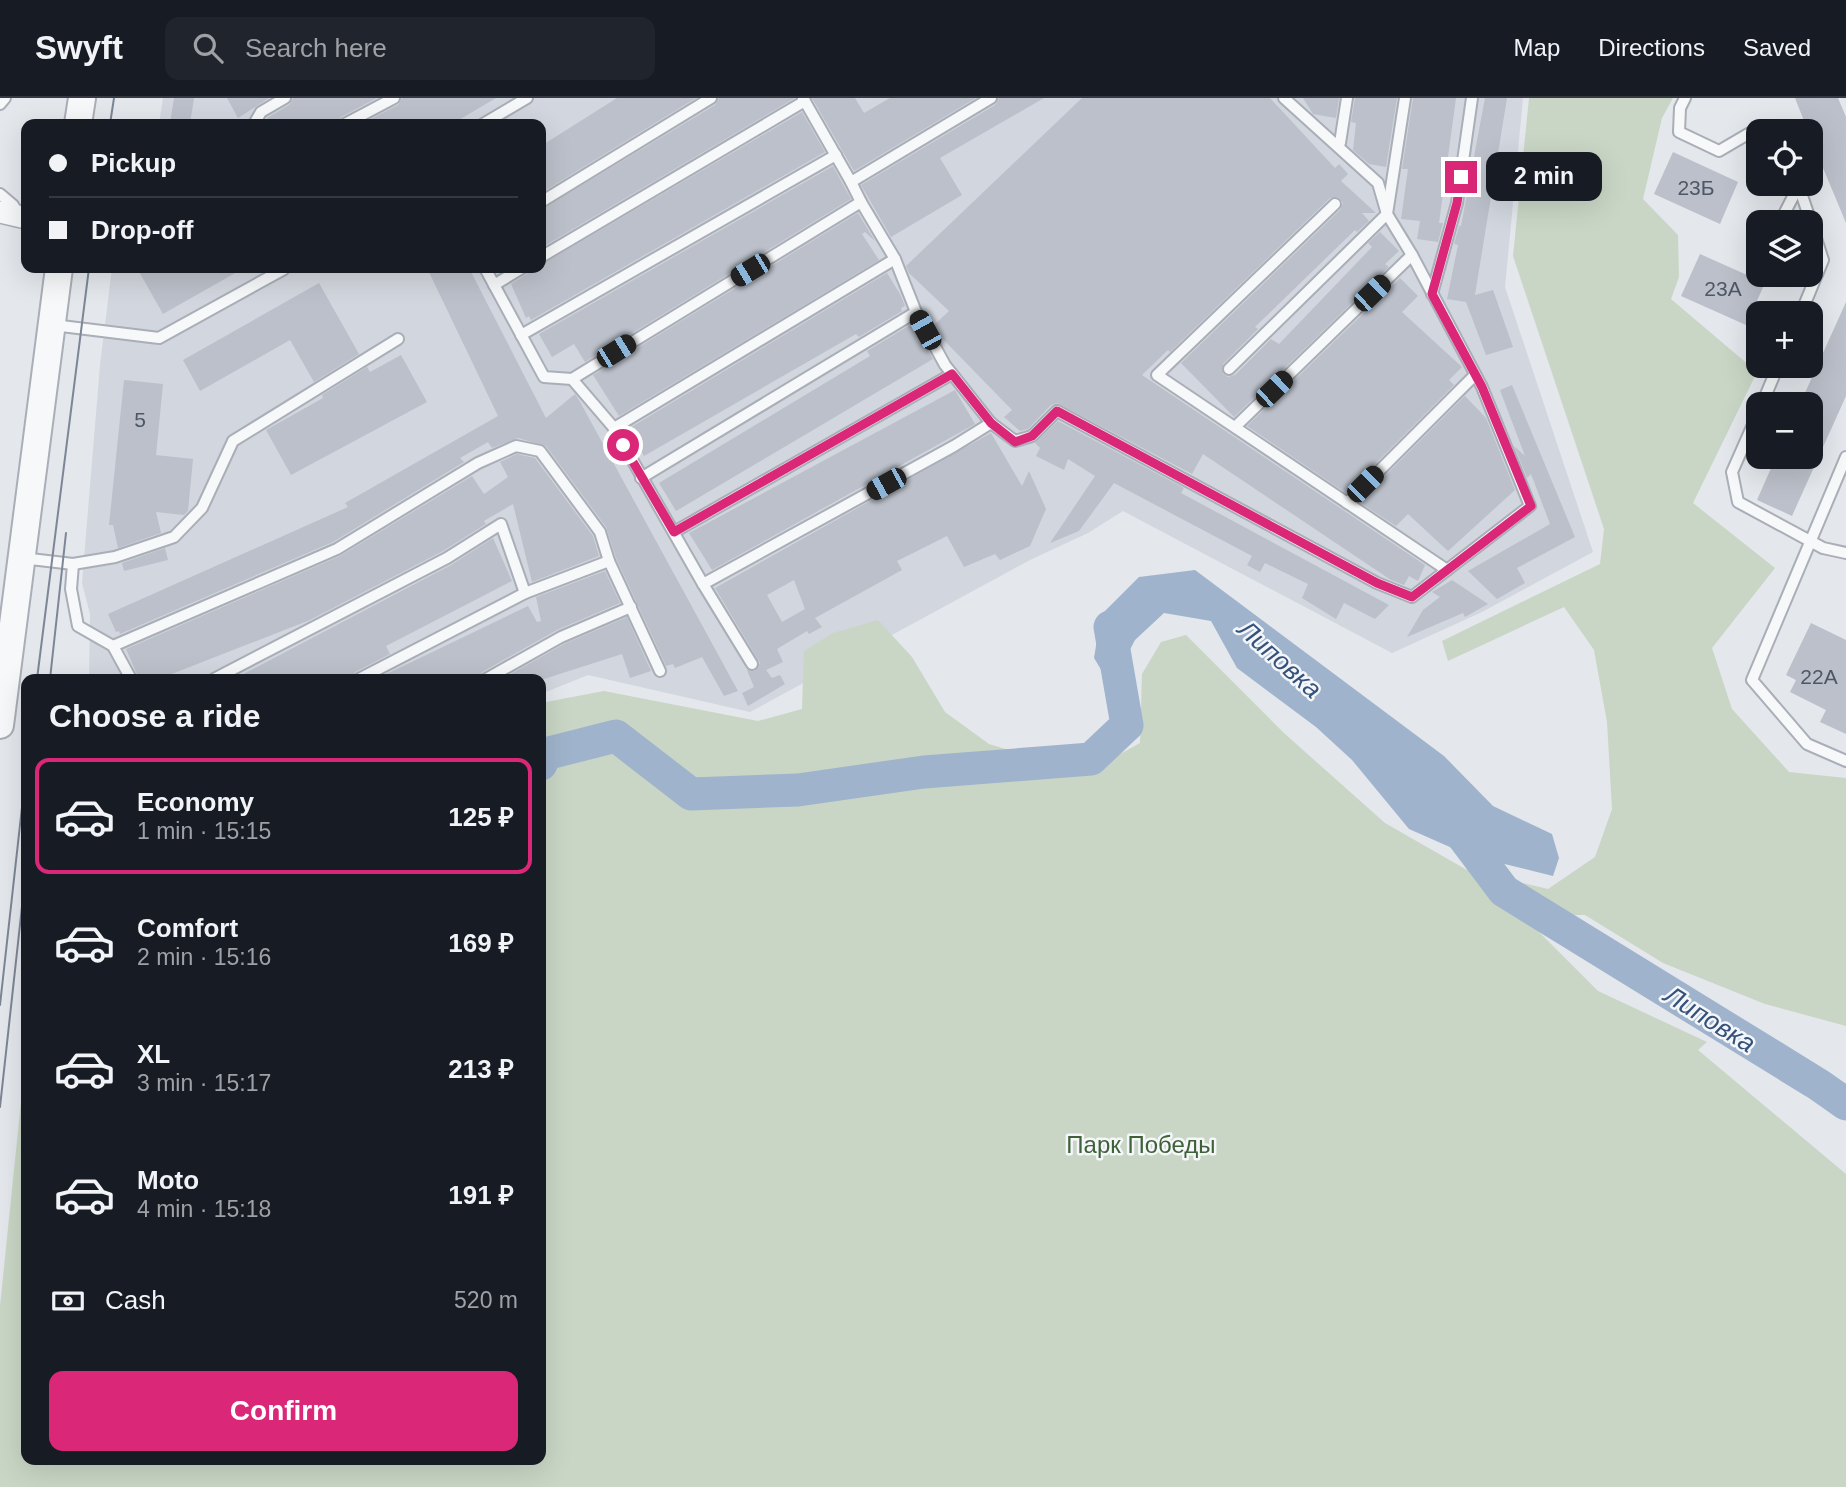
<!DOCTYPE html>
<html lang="en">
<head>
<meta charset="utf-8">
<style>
  :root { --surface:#171b24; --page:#20242c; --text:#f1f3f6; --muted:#9ea1a6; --line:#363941; --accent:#db2777 }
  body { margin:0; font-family:Helvetica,sans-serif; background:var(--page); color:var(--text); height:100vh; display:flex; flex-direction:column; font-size:26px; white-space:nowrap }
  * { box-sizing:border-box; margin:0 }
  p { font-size:23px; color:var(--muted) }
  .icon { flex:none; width:38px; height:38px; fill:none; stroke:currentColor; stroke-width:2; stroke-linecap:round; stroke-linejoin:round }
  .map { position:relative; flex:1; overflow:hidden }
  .sheet { position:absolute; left:21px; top:576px; width:525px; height:791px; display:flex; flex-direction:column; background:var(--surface); border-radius:14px; box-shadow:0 7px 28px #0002 }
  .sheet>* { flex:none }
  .banner { position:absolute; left:21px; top:21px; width:525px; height:154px; border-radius:14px; box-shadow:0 7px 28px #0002; display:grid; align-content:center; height:154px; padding:0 28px; background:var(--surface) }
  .fabs { position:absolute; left:1746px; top:21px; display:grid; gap:14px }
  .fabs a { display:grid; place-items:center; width:77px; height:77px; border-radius:14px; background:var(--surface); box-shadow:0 7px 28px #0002; font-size:35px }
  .end { position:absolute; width:32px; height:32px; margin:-16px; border:9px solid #db2777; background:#fff; box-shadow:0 0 0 4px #fff }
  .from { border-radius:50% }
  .bubble { position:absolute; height:49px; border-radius:14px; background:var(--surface); box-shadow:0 7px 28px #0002; font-size:23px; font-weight:600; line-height:49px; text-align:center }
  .car { position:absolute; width:21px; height:42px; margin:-21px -10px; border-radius:9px; box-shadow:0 0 5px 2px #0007; background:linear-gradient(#222 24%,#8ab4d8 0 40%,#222 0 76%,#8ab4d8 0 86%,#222 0) }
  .banner b { display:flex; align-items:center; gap:24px; height:66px; font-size:26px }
  .banner b+b { border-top:2px solid var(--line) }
  .banner i { width:18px; height:18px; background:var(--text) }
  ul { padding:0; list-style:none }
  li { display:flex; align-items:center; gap:21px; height:116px; margin:0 14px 10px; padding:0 14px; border:4px solid transparent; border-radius:14px }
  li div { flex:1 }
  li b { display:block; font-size:26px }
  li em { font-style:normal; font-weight:600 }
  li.on { border-color:var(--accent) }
  li>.icon { width:63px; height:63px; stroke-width:1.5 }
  h2 { padding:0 28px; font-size:32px; line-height:84px }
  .pay { display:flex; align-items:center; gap:18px; height:77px; padding:0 28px; font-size:26px }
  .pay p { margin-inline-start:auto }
  .action { display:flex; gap:14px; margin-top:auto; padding:14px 28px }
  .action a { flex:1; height:80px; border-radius:14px; background:var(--accent); color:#fff; font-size:28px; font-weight:600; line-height:80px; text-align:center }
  header { display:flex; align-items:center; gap:42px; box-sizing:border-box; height:98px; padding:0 35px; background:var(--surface); border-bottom:2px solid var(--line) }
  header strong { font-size:33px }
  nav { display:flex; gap:38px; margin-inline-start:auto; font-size:24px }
  .search { width:490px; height:63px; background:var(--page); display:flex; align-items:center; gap:18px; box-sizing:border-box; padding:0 24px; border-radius:14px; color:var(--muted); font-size:26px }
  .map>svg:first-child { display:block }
  .built { fill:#d2d6de }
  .green { fill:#c9d6c5 }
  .water { fill:#9fb4cc }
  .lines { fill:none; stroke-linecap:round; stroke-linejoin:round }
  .river { stroke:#9fb4cc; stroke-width:33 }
  .building { fill:#bbc0ca; fill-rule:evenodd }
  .service-casing { stroke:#a9aeb7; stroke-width:14 }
  .minor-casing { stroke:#a9aeb7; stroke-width:24 }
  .tertiary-casing { stroke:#a9aeb7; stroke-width:30 }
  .service { stroke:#f7f8fa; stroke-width:10 }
  .minor { stroke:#f7f8fa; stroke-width:21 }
  .tertiary { stroke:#f7f8fa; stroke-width:26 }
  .tram { stroke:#7d8696; stroke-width:2 }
  .route { stroke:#db2777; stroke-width:9 }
  .labels { text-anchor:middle; stroke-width:5; stroke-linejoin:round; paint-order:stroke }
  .number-label { font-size:21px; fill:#4f5766 }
  .park-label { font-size:24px; fill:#3f6138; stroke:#f4f6f9 }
  .water-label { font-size:26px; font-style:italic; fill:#34527a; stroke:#f4f6f9 }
</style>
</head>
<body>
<header>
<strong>Swyft</strong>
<div class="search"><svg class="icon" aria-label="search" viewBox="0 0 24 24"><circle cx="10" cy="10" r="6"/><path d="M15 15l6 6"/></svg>Search here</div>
<nav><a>Map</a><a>Directions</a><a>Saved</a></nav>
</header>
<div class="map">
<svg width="1846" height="1389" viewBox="0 0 1846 1389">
  <rect width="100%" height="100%" fill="#e4e7ec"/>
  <path class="built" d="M 163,0 L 1523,0 L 1505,189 L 1593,454 L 1482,514 L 1392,555 L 1123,413 L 1088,435 L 1030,462 L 750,614 L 588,577 L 541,596 L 541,581 L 89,581 L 90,516 L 82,485 L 100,267 L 112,170 L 541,170 L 541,26 L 159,26 Z"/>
  <path class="green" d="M 1529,0 L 1673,0 L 1662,20 L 1643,101 L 1678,137 L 1679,179 L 1671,201 L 1757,274 L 1693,405 L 1775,470 L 1712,550 L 1732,611 L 1789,674 L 1846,680 L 1846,928 L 1765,906 L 1663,865 L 1585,817 L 1522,817 L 1598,893 L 1707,944 L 1698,952 L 1846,1076 L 1846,1389 L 0,1389 L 0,1208 L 26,955 L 26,1362 L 541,1362 L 541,605 L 604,593 L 758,623 L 802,611 L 804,553 L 833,535 L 878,522 L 912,559 L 945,614 L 989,646 L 1086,675 L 1140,645 L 1142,576 L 1161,544 L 1186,537 L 1285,636 L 1385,725 L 1467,772 L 1548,791 L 1595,759 L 1612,711 L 1607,624 L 1594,552 L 1564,509 L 1448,563 L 1442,543 L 1600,466 L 1604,431 L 1513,158 Z"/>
  <path class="water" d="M 1195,472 L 1444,658 L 1493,708 L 1552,736 L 1559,760 L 1553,778 L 1468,757 L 1409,731 L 1352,662 L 1316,629 L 1237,570 L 1211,523 L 1164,515 L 1135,542 L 1111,588 L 1094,560 L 1101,517 L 1139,479 Z"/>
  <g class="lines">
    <g class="river">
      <path d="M 541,666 L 545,656 L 616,638 L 691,696 L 798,692 L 924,674 L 1091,661 L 1127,627 L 1110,529"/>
      <path d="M 1452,724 L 1504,793 L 1819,987 L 1846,1006"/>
    </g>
  </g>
  <g class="building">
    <path d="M 174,0 L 194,0 L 190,26 L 170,26 Z"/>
    <path d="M 227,0 L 269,0 L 238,20 Z"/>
    <path d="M 293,0 L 377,0 L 341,19 L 337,26 L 271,26 L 267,20 L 289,7 Z"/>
    <path d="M 402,0 L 496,0 L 452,26 L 361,26 L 398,7 Z"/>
    <path d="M 617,0 L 696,0 L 541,95 L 541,48 Z"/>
    <path d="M 719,0 L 795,0 L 541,150 L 541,112 L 715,7 Z"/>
    <path d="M 812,0 L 855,0 L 864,15 L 890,0 L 976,0 L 854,73 Z"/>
    <path d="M 999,0 L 1044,0 L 940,60 L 962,97 L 891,139 L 861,87 L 995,7 Z"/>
    <path d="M 1082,0 L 1270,0 L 1335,70 L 1339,66 L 1348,76 L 1341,83 L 1376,115 L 1362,115 L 1369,123 L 1357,134 L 1355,132 L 1255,229 L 1258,231 L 1223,266 L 1223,276 L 1228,279 L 1235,277 L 1271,241 L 1279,246 L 1372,149 L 1368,145 L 1380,134 L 1399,153 L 1385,166 L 1389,169 L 1234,319 L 1181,265 L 1340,112 L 1343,105 L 1338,99 L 1330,100 L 1170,254 L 1168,252 L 1142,277 L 1425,467 L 1418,483 L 1409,478 L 1404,487 L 1391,482 L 1203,356 L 1192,376 L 1057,305 L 1051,307 L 1028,331 L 1020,333 L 1004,319 L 1012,312 L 936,234 L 933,228 L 949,213 L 909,175 L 906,168 Z"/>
    <path d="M 1303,0 L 1339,0 L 1336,20 L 1313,16 Z"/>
    <path d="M 1355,0 L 1397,0 L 1386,69 L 1369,66 L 1353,52 L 1356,25 L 1351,24 Z"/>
    <path d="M 1413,0 L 1456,0 L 1439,125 L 1443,125 L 1438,144 L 1417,141 L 1420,123 L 1401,121 L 1408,71 L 1402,71 Z"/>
    <path d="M 1485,0 L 1507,0 L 1475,197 L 1493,192 L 1513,249 L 1486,257 L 1466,204 L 1447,201 L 1458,147 L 1454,146 L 1459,128 L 1461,128 Z"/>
    <path d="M 1795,0 L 1838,0 L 1846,19 L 1846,125 L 1811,41 L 1811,33 L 1808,33 Z"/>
    <path d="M 802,14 L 825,54 L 531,222 L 529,218 L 526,220 L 511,186 L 527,176 L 530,170 L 541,170 L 541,167 Z"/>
    <path d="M 1673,54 L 1738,84 L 1720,126 L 1654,96 Z"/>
    <path d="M 833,68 L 851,101 L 585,264 L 574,246 L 552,259 L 539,236 Z"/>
    <path d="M 858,115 L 875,143 L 865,134 L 862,136 L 879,162 L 619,318 L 593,277 Z"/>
    <path d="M 1700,156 L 1765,185 L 1746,227 L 1681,198 Z"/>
    <path d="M 137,170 L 244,170 L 163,216 Z"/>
    <path d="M 427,170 L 469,170 L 546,320 L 575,296 L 579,302 L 738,593 L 724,598 L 702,559 L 675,570 L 673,566 L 666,568 L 616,460 L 606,429 L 546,348 L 518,340 L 492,350 L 488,344 L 460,360 L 464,364 L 333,444 L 120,536 L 119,533 L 116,534 L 108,516 L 348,409 L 345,405 L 498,318 Z"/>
    <path d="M 887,175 L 900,196 L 905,208 L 901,210 L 902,213 L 859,239 L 856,236 L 644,358 L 628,331 Z"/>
    <path d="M 1400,180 L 1418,198 L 1402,214 L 1462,269 L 1449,282 L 1454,287 L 1346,395 L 1247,328 Z"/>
    <path d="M 319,185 L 359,256 L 314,284 L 290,242 L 200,293 L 183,262 Z"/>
    <path d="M 1846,204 L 1846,298 L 1792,418 L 1757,402 L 1776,359 L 1811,359 L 1811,306 L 1800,306 Z"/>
    <path d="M 910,227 L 919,242 L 921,240 L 933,261 L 676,413 L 659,385 L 870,258 L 867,253 Z"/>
    <path d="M 401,257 L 427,304 L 291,377 L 266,332 L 323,300 L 322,297 L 367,269 L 370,274 Z"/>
    <path d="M 124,282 L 163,286 L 156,357 L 193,361 L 188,413 L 184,417 L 156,414 L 161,435 L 118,450 L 113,427 L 109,427 Z"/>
    <path d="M 1512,287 L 1575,439 L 1517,470 L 1525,485 L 1497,501 L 1468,473 L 1550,426 L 1531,376 L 1527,380 L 1514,348 L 1525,358 L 1500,292 Z"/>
    <path d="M 955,292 L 975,326 L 712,472 L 689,435 Z"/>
    <path d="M 1465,298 L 1486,320 L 1515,392 L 1448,453 L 1408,416 L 1396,428 L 1359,404 Z"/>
    <path d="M 1058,323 L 1184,390 L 1181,395 L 1389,507 L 1375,521 L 1344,505 L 1336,521 L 1302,500 L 1308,486 L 1265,465 L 1260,474 L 1247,467 L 1252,458 L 1114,385 L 1079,433 L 1050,445 L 1095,378 L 1068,361 L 1064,372 L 1036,358 L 1040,350 L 1035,345 Z"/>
    <path d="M 991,335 L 1022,388 L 1029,373 L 1046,411 L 1030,448 L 1000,462 L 995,456 L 964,469 L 947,438 L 897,463 L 902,472 L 815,520 L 822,529 L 809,536 L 807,533 L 777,551 L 783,564 L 766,572 L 772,580 L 780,577 L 785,586 L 748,608 L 742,595 L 754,589 L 747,572 L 755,573 L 760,565 L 715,490 ZM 794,482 L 805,511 L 782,524 L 767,497 Z"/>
    <path d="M 517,356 L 535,360 L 593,438 L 599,458 L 532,484 L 513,406 L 484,423 L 486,426 L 443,453 L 310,522 L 159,581 L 139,581 L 126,551 L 340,458 L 472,378 L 484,396 L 508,379 L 500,364 Z"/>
    <path d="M 493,440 L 512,483 L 386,548 L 390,556 L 355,574 L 351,581 L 234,581 L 451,467 Z"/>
    <path d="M 165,450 L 168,462 L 124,473 L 122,465 Z"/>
    <path d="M 605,473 L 620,505 L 557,532 L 482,574 L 478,581 L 376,581 L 528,508 L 537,524 L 541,523 L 536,499 Z"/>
    <path d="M 1452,482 L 1488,506 L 1465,519 L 1463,515 L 1407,539 L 1423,512 L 1440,499 L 1432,494 Z"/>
    <path d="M 627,519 L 651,573 L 630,580 L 622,556 L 544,581 L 502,581 L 564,546 Z"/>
    <path d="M 1811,525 L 1846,542 L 1846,636 L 1820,624 L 1826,612 L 1790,594 L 1796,582 L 1786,577 Z"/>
  </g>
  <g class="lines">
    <g class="service-casing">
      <g id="service">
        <path d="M 803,0 L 851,84"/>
        <path d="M 991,0 L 851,84 L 861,104 L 572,281 L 614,330 L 703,486 L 954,348 L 991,325 L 1015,343 L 1032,338 L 1057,313 L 1377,485 L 1412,499 L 1530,408 L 1482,289 L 1412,157 L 1387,116 L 1378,85 L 1284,0"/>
        <path d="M 1685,0 L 1680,10 L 1679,34 L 1719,53 L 1760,29 L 1780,33"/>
        <path d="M 0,6 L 5,0"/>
        <path d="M 254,26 L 261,14 L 285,0"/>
        <path d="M 345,26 L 394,0"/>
        <path d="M 483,26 L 527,0"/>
        <path d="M 1340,45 L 1347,0"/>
        <path d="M 1798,86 L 1811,124"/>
        <path d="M 0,96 L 13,107 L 19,117"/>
        <path d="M 541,104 L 711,0"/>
        <path d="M 861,104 L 895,161 L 916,214 L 945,267 L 991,325"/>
        <path d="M 1335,106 L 1157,277 L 1447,472"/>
        <path d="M 1780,124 L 1799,87"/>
        <path d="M 541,159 L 805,3"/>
        <path d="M 485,170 L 544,279 L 572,281"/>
        <path d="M 494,187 L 522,170"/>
        <path d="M 1432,196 L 1457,105 L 1472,0"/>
        <path d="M 1801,215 L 1823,162 L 1811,125"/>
        <path d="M 53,227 L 159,240 L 284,171"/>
        <path d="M 521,237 L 836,57"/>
        <path d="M 1229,271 L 1387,116 L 1405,0"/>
        <path d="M 1762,306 L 1778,268"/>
        <path d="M 1759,313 L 1732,374 L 1738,404 L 1823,450 L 1846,455"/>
        <path d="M 1235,329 L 1412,157"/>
        <path d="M 614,330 L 895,161"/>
        <path d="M 1846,359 L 1752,582 L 1807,646 L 1846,663"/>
        <path d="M 641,380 L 916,214"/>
        <path d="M 1347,405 L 1475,277"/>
        <path d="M 674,434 L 952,276"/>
        <path d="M 22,460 L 73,466 L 115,459 L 174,439 L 202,410 L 233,343 L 398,241"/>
        <path d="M 73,466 L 71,491 L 78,528 L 113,548 L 131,581"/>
        <path d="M 703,486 L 752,566"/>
        <path d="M 113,548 L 337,451 L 478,365 L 516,348 L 540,353 L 600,434 L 609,463"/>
        <path d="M 214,581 L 447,460 L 501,426 L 525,495 L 609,463 L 660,573"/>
        <path d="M 359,581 L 525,495"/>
        <path d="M 486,581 L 561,539 L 631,509"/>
      </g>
    </g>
    <g class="minor-casing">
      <path id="minor" d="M 0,114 L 26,120"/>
    </g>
    <g class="tertiary-casing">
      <g id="tertiary">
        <path d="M 78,26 L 82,0"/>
        <path d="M 0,627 L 59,170"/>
      </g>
    </g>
    <use href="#service" class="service"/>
    <use href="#minor" class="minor"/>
    <use href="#tertiary" class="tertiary"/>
    <g class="tram">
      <path d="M 110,26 L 114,0"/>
      <path d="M 37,581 L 89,170"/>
      <path d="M 50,581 L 66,435"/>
      <path d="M 0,907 L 26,673"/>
      <path d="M 0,1009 L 26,772"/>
    </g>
  </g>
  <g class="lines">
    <path class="route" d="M 623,347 L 674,434 L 952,276 L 991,325 L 1015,344 L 1032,338 L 1057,313 L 1377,485 L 1412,499 L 1531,408 L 1482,289 L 1432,196 L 1457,105 L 1461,79"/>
  </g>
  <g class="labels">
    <g class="number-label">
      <text x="1696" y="97">23Б</text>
      <text x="1723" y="198">23А</text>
      <text x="140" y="329">5</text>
      <text x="1819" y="586">22А</text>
    </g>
    <g class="park-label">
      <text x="1141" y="1055">Парк Победы</text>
    </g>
    <g class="water-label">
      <text transform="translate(1280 561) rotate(42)" y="9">Липовка</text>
      <text transform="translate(1710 921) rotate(32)" y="9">Липовка</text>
    </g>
  </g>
</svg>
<div class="fabs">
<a><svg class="icon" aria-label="locate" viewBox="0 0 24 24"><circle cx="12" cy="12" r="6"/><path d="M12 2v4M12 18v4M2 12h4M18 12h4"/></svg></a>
<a><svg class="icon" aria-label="layers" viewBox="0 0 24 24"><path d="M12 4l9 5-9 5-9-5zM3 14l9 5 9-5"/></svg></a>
<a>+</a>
<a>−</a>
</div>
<i class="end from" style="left:623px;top:347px"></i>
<i class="end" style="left:1461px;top:79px"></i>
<div class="bubble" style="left:1486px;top:54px;width:116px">2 min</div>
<i class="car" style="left:750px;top:172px;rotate:239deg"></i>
<i class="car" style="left:1372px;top:195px;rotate:46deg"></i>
<i class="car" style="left:925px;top:232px;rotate:331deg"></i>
<i class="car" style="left:616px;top:253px;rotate:58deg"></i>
<i class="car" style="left:1274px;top:291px;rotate:46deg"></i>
<i class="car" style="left:886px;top:386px;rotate:241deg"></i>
<i class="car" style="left:1365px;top:386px;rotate:45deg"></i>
<div class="banner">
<b><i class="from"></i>Pickup</b>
<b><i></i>Drop-off</b>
</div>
<section class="sheet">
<h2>Choose a ride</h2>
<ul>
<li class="on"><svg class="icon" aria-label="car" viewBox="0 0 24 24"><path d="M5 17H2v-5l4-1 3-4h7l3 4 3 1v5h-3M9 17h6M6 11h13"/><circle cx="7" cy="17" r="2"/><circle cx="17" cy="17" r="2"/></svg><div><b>Economy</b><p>1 min · 15:15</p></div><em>125 ₽</em></li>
<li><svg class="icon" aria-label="car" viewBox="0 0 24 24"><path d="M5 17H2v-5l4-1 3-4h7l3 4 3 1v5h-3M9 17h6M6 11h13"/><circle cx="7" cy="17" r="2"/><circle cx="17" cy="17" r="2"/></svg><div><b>Comfort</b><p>2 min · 15:16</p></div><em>169 ₽</em></li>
<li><svg class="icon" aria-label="car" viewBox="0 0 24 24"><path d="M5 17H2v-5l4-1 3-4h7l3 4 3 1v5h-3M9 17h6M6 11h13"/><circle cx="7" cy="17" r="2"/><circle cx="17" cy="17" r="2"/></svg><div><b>XL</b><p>3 min · 15:17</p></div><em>213 ₽</em></li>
<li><svg class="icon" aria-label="car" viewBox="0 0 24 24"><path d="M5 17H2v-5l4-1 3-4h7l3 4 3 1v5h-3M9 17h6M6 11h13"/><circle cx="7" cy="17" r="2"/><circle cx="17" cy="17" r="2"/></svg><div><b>Moto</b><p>4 min · 15:18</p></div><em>191 ₽</em></li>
</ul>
<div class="pay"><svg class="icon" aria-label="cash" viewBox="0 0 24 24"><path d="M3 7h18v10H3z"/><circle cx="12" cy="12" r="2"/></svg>Cash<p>520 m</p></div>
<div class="action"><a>Confirm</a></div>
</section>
</div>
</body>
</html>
